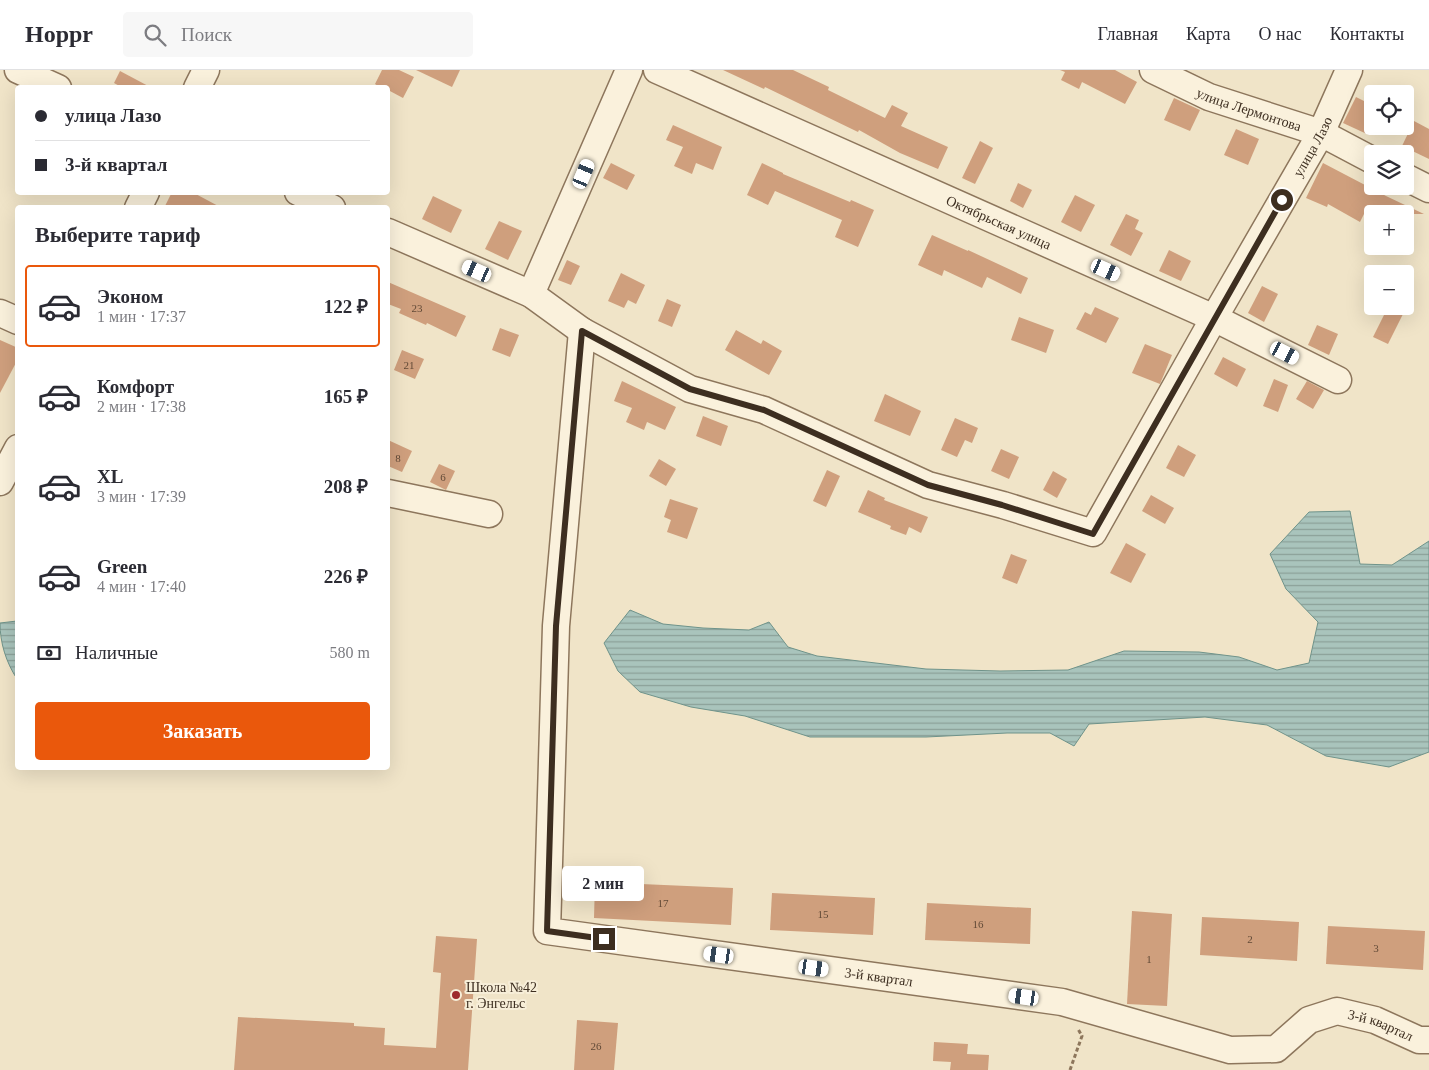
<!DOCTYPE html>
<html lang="ru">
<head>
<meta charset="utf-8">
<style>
  :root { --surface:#fff; --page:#f7f7f7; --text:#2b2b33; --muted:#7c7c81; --line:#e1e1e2; --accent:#ea580c }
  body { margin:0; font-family:Georgia,serif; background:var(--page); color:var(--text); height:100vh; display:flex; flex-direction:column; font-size:19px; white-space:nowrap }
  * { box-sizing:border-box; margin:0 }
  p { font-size:16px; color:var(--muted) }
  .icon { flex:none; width:28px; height:28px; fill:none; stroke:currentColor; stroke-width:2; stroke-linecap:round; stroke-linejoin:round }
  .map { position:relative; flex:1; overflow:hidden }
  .panel { position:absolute; left:15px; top:135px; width:375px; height:565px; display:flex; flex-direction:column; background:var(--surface); border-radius:5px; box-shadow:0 5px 20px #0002 }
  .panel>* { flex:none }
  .hud { position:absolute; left:15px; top:15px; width:375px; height:110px; border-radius:5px; box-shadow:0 5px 20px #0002; display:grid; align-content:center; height:110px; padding:0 20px; background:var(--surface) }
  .fabs { position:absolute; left:1364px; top:15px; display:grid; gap:10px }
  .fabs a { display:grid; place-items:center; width:50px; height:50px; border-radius:5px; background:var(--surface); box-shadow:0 5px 20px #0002; font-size:25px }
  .end { position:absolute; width:22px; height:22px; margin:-11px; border:6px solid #3d2e20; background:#fff; box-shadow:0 0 0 2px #fff }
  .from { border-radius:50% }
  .bubble { position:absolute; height:35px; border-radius:5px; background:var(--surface); box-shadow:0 5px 20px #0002; font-size:16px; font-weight:600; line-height:35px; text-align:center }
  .car { position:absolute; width:15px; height:30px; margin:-15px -8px; border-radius:6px; box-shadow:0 0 4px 1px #0007; background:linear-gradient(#fff 24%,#345 0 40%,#fff 0 76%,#345 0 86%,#fff 0) }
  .hud b { display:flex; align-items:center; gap:18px; height:48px; font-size:19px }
  .hud b+b { border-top:1px solid var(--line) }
  .hud i { width:12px; height:12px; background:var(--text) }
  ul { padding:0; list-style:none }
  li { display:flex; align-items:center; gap:15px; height:82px; margin:0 10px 8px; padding:0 10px; border:2px solid transparent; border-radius:5px }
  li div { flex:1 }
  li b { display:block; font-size:19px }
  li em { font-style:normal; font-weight:600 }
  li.current { border-color:var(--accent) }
  li>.icon { width:45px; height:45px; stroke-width:1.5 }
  h2 { padding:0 20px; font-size:22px; line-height:60px }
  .pay { display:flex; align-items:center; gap:12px; height:55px; padding:0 20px; font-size:19px }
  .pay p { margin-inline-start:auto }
  .primary-button { display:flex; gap:10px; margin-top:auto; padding:10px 20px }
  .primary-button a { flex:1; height:58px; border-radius:5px; background:var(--accent); color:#fff; font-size:20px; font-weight:600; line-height:58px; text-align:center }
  header { display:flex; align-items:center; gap:30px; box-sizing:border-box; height:70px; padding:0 25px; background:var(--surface); border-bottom:1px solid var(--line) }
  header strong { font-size:24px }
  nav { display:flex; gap:28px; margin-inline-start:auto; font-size:18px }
  .search { width:350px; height:45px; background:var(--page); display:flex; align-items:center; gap:12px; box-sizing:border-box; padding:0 18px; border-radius:5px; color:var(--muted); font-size:19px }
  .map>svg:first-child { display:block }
  .water { fill:url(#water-rules); stroke:#6f938a }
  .building { fill:#cf9f7d }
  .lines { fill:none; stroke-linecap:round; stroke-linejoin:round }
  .minor-casing { stroke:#8d765c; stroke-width:29 }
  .path { stroke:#8d765c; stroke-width:3; stroke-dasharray:4 2.5; stroke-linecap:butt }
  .minor { stroke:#faf1dc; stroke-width:26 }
  .route { stroke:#3d2e20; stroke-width:6 }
  .poi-dot { fill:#9e2a2b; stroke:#f7eed8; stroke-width:2 }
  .labels { text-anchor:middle; stroke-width:4; stroke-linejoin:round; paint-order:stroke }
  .number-label { font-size:11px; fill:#624a37 }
  .street-label { font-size:14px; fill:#3d2e20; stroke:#f7eed8 }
  .poi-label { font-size:14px; fill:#3d2e20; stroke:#f7eed8; text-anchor:start }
</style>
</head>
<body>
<header>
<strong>Hoppr</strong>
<div class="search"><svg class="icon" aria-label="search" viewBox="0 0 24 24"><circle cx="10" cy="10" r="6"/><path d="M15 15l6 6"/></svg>Поиск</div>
<nav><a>Главная</a><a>Карта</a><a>О нас</a><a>Контакты</a></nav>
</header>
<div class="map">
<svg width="1429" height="1000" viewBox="0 0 1429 1000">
  <defs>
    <pattern id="water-rules" width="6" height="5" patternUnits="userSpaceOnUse" patternTransform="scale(1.25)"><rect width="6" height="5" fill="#a9c4bc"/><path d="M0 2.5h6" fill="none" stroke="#8ba098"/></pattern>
  </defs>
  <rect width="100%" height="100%" fill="#f0e4c8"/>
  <g class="water">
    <path d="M 1350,441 L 1360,494 L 1392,495 L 1429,471 L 1429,682 L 1389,697 L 1326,686 L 1267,655 L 1205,647 L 1089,654 L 1074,676 L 1050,663 L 1007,663 L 926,667 L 810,667 L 745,646 L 691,637 L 640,622 L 618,601 L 604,573 L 630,540 L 663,554 L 703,558 L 749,560 L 769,552 L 788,577 L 817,586 L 926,599 L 1000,601 L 1068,600 L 1124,581 L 1199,582 L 1239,587 L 1277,600 L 1309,593 L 1318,552 L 1286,519 L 1270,484 L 1309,442 Z"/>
    <path d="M 17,551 L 18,551 L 17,609 C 6,592 0,573 0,553 Z"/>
  </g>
  <g class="building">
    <path d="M 382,0 L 399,0 L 414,7 L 403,28 L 388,20 L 388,18 L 381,18 L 375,14 Z"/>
    <path d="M 416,0 L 460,0 L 452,17 Z"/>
    <path d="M 723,0 L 793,0 L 829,17 L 828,20 L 885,48 L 892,35 L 908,43 L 901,56 L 948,77 L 938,99 L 900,83 L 859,60 L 858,62 L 765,17 L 764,19 Z"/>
    <path d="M 1060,0 L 1115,0 L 1137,12 L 1125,34 L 1082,12 L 1079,19 L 1061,10 L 1065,2 Z"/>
    <path d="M 120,1 L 152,18 L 123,18 L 114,13 Z"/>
    <path d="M 1356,27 L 1372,35 L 1372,58 L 1369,65 L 1343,53 Z"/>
    <path d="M 1174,28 L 1200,40 L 1190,61 L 1164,50 Z"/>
    <path d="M 1414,51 L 1429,59 L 1429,89 L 1402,76 Z"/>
    <path d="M 673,55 L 722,77 L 713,100 L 696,93 L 692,104 L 674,96 L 683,77 L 666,70 Z"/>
    <path d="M 1236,59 L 1259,69 L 1248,95 L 1224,85 Z"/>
    <path d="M 980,71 L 993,78 L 975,114 L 962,108 Z"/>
    <path d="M 611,93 L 635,105 L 627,120 L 603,108 Z"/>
    <path d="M 762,93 L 783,103 L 783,104 L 850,132 L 851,130 L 874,140 L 858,177 L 835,167 L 842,150 L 775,121 L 768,135 L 747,125 Z"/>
    <path d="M 1323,93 L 1386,126 L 1424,144 L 1364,144 L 1360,152 L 1328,134 L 1327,137 L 1306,128 Z"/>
    <path d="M 1018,113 L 1032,120 L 1023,138 L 1010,131 Z"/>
    <path d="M 172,122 L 192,122 L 222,138 L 164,138 Z"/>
    <path d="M 1075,125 L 1095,135 L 1081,162 L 1061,152 Z"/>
    <path d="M 433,126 L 462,140 L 451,163 L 422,149 Z"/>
    <path d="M 1126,144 L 1139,150 L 1135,159 L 1143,163 L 1131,186 L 1110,175 Z"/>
    <path d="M 499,151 L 522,161 L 508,190 L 485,179 Z"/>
    <path d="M 932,165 L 968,181 L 968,180 L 1028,208 L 1021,224 L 987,207 L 982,218 L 944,200 L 942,206 L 918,195 Z"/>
    <path d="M 1169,180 L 1191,191 L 1181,211 L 1159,201 Z"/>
    <path d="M 567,190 L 580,196 L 571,215 L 558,210 Z"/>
    <path d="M 621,203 L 645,215 L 636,234 L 628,230 L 624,238 L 608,231 Z"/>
    <path d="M 388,212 L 466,246 L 456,267 L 427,253 L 426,255 L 399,243 L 401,239 L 388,234 Z"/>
    <path d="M 1262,216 L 1278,224 L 1264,252 L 1248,243 Z"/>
    <path d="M 667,229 L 681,235 L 672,257 L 658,251 Z"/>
    <path d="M 1095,237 L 1119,248 L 1106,273 L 1076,259 L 1085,242 L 1091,245 Z"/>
    <path d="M 1388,237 L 1403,244 L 1388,274 L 1373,267 Z"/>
    <path d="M 1019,247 L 1054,260 L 1046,283 L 1011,270 Z"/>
    <path d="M 1317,255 L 1338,264 L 1329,285 L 1308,275 Z"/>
    <path d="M 500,258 L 519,265 L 510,287 L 492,280 Z"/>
    <path d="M 736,260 L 761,274 L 763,270 L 782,281 L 769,305 L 725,280 Z"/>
    <path d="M 0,270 L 18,278 L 18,289 L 0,323 Z"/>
    <path d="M 1145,274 L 1172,285 L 1160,314 L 1132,303 Z"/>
    <path d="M 402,280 L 424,289 L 415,309 L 394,300 Z"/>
    <path d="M 1223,287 L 1246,299 L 1237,317 L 1214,304 Z"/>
    <path d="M 1274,309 L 1288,315 L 1278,342 L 1263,336 Z"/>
    <path d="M 622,311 L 676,337 L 665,360 L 647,352 L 644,360 L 626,352 L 632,338 L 614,331 Z"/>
    <path d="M 1307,311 L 1324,320 L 1313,339 L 1296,329 Z"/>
    <path d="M 885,324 L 921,341 L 910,366 L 874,351 Z"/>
    <path d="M 703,346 L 728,356 L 721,376 L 696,366 Z"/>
    <path d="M 955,348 L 978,358 L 972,373 L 965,370 L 957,387 L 941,380 Z"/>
    <path d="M 388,370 L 412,381 L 402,402 L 388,396 Z"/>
    <path d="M 1178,375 L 1196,385 L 1184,407 L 1166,398 Z"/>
    <path d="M 1001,379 L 1019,387 L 1009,409 L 991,401 Z"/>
    <path d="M 659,389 L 676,399 L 666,416 L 649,406 Z"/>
    <path d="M 439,394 L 455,401 L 446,420 L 430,412 Z"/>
    <path d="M 827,400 L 840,406 L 826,437 L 813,431 Z"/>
    <path d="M 1053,401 L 1067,409 L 1057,428 L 1043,420 Z"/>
    <path d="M 868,420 L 885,428 L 884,430 L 928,447 L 921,463 L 909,457 L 906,465 L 890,459 L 891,456 L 858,442 Z"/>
    <path d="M 1151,425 L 1174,438 L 1165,454 L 1142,441 Z"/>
    <path d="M 670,429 L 698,438 L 687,469 L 667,462 L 671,450 L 664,447 Z"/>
    <path d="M 1126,473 L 1146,484 L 1131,513 L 1110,503 Z"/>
    <path d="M 1011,484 L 1027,490 L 1017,514 L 1002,508 Z"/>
    <path d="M 595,812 L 733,818 L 731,855 L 594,848 Z"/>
    <path d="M 772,823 L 875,828 L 873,865 L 770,860 Z"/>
    <path d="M 927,833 L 1031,838 L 1030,874 L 925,870 Z"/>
    <path d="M 1132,841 L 1172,844 L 1167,936 L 1127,934 Z"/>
    <path d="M 1202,847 L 1299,852 L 1297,891 L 1200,885 Z"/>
    <path d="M 1328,856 L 1425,861 L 1423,900 L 1326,894 Z"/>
    <path d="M 436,866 L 477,869 L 468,1000 L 234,1000 L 238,947 L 354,953 L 354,956 L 385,958 L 384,975 L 436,978 L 441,903 L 433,902 Z"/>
    <path d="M 577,950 L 618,953 L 614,1000 L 574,1000 Z"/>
    <path d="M 934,972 L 968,974 L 967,984 L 989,985 L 988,1000 L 950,1000 L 951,992 L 933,991 Z"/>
  </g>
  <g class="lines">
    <g class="minor-casing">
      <g id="minor">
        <path d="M 18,0 L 58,18"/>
        <path id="s1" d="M 657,0 L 1214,248 L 1338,310"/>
        <path id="s2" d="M 1153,0 L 1209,27 L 1321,63 L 1372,90"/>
        <path d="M 197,18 L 206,0"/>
        <path d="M 1405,107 L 1429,119"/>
        <path d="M 298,122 L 332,138"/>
        <path d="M 138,138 L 146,122"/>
        <path id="s3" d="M 388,162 L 531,224 L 582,261 L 690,319 L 764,340 L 928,415 L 1003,435 L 1093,463 L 1214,248 L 1321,63 L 1349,0"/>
        <path d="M 531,224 L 629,0"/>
        <path d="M 0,243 L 18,251"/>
        <path id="s4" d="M 582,261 L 556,556 L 547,861 L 1062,932 L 1230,980 L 1276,979 L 1309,950 L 1337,941 L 1375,950 L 1419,970 L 1429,970"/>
        <path d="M 0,412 L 18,378"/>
        <path d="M 388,423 L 489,444"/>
      </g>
    </g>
    <path class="path" d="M 1070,1000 L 1082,966 L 1078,959"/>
    <use href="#minor" class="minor"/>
  </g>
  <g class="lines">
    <path class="route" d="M 604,869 L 547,861 L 556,556 L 582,261 L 690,319 L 764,340 L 928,415 L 1002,435 L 1093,464 L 1282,130"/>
  </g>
  <circle class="poi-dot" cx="456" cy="925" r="5"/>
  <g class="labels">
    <g class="number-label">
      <text x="417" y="242">23</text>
      <text x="409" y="299">21</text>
      <text x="398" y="392">8</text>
      <text x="443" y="411">6</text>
      <text x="663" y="837">17</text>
      <text x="823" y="848">15</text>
      <text x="978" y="858">16</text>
      <text x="1250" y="873">2</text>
      <text x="1376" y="882">3</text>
      <text x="1149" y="893">1</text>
      <text x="596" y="980">26</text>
    </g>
    <g class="street-label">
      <text dy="5" stroke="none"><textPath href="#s2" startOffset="104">улица Лермонтова</textPath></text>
      <text dy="5" stroke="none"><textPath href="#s3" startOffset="1215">улица Лазо</textPath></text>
      <text dy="5" stroke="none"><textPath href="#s1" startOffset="374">Октябрьская улица</textPath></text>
      <text dy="5" stroke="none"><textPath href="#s4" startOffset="936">3-й квартал</textPath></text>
      <text dy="5" stroke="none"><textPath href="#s4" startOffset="1461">3-й квартал</textPath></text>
    </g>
    <g class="poi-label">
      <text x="466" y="922">Школа №42<tspan x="466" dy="16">г. Энгельс</tspan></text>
    </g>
  </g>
</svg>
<div class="fabs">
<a><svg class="icon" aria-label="locate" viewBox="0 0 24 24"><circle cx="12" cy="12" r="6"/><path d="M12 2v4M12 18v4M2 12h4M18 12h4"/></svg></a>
<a><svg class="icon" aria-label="layers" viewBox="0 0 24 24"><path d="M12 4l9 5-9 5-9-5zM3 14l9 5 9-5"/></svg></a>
<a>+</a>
<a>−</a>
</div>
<i class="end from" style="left:1282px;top:130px"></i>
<i class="end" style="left:604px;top:869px"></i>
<div class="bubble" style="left:562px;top:796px;width:82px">2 мин</div>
<i class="car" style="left:584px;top:104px;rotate:23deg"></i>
<i class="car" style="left:1106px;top:200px;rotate:114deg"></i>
<i class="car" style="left:477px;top:201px;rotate:294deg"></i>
<i class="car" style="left:1285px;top:283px;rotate:117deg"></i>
<i class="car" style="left:719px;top:885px;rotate:278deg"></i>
<i class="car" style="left:814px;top:898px;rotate:98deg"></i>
<i class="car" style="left:1024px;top:927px;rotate:278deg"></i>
<div class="hud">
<b><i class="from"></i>улица Лазо</b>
<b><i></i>3-й квартал</b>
</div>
<section class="panel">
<h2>Выберите тариф</h2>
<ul>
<li class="current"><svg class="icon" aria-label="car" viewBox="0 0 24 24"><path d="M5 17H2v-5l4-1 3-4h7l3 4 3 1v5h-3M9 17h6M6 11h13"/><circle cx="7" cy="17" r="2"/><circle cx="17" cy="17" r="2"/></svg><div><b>Эконом</b><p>1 мин · 17:37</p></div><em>122 ₽</em></li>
<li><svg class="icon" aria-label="car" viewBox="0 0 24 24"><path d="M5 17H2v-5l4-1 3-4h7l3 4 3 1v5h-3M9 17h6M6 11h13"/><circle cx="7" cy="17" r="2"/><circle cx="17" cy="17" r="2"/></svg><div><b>Комфорт</b><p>2 мин · 17:38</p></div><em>165 ₽</em></li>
<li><svg class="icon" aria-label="car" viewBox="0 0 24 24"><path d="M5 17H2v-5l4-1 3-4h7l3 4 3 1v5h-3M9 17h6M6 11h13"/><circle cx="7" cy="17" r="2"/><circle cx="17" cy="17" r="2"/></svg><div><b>XL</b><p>3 мин · 17:39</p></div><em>208 ₽</em></li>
<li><svg class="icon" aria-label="car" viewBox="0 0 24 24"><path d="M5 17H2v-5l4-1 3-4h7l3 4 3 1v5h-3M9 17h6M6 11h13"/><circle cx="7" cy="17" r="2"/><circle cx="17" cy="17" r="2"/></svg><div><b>Green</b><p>4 мин · 17:40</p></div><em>226 ₽</em></li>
</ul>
<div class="pay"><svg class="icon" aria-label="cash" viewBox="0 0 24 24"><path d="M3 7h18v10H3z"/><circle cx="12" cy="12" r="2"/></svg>Наличные<p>580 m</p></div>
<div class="primary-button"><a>Заказать</a></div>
</section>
</div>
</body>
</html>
